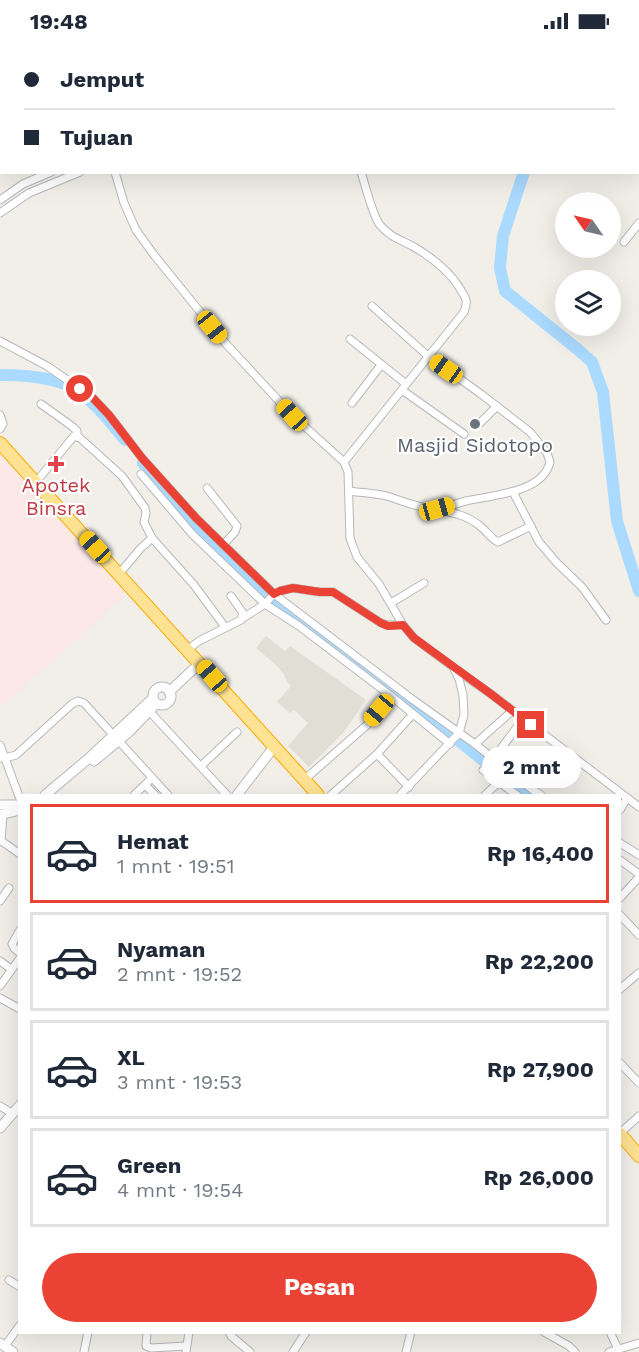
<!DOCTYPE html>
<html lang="id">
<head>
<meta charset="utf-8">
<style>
  :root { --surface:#fff; --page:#f6f6f7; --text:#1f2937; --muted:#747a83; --line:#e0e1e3; --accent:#ea4335 }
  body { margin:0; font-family:"Work Sans",sans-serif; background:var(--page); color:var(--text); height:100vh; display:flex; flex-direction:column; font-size:22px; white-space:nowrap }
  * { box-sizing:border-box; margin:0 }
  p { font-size:20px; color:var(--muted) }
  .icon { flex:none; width:33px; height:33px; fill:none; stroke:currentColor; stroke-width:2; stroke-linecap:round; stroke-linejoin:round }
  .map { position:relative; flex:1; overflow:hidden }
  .drawer { position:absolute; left:18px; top:752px; width:603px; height:540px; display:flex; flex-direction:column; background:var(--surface); border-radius:0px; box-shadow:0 6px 24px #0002 }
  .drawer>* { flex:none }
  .hud { position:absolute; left:0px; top:0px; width:639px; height:132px; box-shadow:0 6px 24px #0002; display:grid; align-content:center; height:132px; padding:0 24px; background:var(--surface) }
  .needle { width:39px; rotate:304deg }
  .tools { position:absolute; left:555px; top:150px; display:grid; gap:12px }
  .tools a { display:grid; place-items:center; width:66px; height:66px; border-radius:50%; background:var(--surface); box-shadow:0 6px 24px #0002; font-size:30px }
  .end { position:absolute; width:27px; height:27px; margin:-14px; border:8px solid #ea4335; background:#fff; box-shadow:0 0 0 3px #fff }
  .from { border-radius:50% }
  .bubble { position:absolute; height:42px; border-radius:21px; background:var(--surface); box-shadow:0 6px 24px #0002; font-size:20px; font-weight:700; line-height:42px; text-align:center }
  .car { position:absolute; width:18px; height:36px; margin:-18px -9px; border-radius:8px; box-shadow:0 0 4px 2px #0007; background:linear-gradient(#f5c518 24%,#345 0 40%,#f5c518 0 76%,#345 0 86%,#f5c518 0) }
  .hud b { display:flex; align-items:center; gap:21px; height:57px; font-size:22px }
  .hud b+b { border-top:2px solid var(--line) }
  .hud i { width:15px; height:15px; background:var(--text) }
  ul { padding:10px 0 0; list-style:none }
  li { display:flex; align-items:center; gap:18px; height:99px; margin:0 12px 9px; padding:0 12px; border:3px solid var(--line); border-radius:0px }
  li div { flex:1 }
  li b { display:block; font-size:22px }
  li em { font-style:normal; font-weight:700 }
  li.on { border-color:var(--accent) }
  li>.icon { width:54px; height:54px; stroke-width:1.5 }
  .button { display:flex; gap:12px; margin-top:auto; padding:12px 24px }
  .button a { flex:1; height:69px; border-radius:36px; background:var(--accent); color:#fff; font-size:24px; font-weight:700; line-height:69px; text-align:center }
  .status { display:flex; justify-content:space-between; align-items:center; height:42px; padding:0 30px; background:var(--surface); direction:ltr }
  .status svg { height:16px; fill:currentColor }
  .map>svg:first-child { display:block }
  .education { fill:#e1ded6 }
  .medical { fill:#fce8e6 }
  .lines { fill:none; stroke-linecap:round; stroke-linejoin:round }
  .river { stroke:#aadaff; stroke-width:12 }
  .street-casing { stroke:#b5b8bc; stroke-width:9 }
  .secondary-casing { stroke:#b6babf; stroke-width:11 }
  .highway-casing { stroke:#f9ab00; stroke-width:14 }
  .street { stroke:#fff; stroke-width:7 }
  .secondary { stroke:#fff; stroke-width:9 }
  .highway { stroke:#fde293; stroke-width:12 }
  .route { stroke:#ea4335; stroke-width:8 }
  .worship-dot { fill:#6b7280; stroke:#fff; stroke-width:2 }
  .health-dot { fill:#e0444e; stroke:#fff; stroke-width:2 }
  .labels { text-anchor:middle; stroke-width:4.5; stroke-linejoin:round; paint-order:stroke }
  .worship-label { font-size:20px; fill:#5b616d; stroke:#fff }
  .health-label { font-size:20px; fill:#be3a42; stroke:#fff }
</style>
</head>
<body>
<div class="status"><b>19:48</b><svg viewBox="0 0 49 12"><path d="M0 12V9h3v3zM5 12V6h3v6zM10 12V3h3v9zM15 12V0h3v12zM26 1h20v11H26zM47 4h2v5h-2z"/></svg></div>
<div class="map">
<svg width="639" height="1310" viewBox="0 0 639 1310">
  <rect width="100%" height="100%" fill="#f1efe8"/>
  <path class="education" d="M 266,594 L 285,609 L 290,604 L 366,658 L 343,691 L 309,725 L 288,704 L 308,681 L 294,668 L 290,671 L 277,660 L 291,644 L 287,640 L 284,632 L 275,622 L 256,606 Z"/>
  <path class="medical" d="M 0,413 L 126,552 L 61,612 L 0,665 Z"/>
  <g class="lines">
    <g class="river">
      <path d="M 494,2 L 494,0"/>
      <path d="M 0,6 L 2,3"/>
      <path d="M 524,130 L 503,194 L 500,226 L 505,249 L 576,306 L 592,320 L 603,350 L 617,479 L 639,549"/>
      <path d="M 0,333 C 23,333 57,335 76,348 C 96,361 110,380 125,398"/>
      <path d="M 143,421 L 192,482 L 260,547 L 425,672 L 527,753"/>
    </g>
    <g class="street-casing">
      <g id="street">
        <path d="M 48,0 L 49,2"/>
        <path d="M 302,0 L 303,2"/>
        <path d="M 115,130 L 124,161 L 136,188 L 154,213 L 227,303 L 292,373 L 344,420 L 348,430 L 350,496 L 357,515 L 379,542 L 403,583 L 414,596 L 453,625 L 459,637 L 463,653 L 464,673 L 459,691 L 400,753"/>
        <path d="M 0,158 L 23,142 L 51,130"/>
        <path d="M 0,171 L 29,151 L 80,130"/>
        <path d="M 624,200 L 639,181"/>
        <path d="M 350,297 L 406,342"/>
        <path d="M 0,299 L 47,324 L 92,355 L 109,373 L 142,416 L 196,476 L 274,552 L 412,657 L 475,702 L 533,748 L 541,753"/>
        <path d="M 402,348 L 464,392"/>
        <path d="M 352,361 L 381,323"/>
        <path d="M 41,362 L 73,385 L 77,389 L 77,395"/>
        <path d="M 0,373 L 3,382 L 0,387"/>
        <path d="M 480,381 L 497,364"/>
        <path d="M 344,420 L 464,270 C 469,257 465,256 459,245 C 449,229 431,215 414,205 C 400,197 391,196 380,183 C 373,175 365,142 361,130"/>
        <path d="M 141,432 L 193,493 L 265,562 L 299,584 L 391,654 L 450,702"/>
        <path d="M 36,440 L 74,394 L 80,396 L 122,434 L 145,466 L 146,471 L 144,480 L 152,496 L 140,507 L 119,532"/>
        <path d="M 207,446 L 237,484 L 235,490 L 223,503"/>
        <path d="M 349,449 C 362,451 377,451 390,455 C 405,460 419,466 435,467 C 445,467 457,461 466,459 C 492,453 543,451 550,420 L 547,411 L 530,390 L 481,352 L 428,314 L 372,264"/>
        <path d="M 513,450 L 539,500 L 557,521 L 582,545 L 606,578"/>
        <path d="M 440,468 C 455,471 468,474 480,484 C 487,489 490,496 498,500 L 531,484"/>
        <path d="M 152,496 L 194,543 L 225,585"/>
        <path d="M 391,561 L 424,541"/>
        <path d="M 243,576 L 265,562 L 274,552 L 280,549 L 293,546 L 319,550 L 333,550 L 381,581 L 388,583 L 403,583"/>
        <path d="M 187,608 L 199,599 L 241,578 L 243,571 L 231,554"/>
        <path d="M 454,626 L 491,652 L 639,765"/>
        <path d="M 150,670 L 227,753"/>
        <path d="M 475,702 L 512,669"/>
        <path d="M 0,703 L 20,757"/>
        <path d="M 377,712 L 409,745"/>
        <path d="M 0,716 L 5,716 L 16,713 L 72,662 L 78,659 L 84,661 L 168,753"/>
        <path d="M 494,716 L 523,677"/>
        <path d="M 201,724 L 237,690"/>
        <path d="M 483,728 L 499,740"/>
        <path d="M 304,738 L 367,683 L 391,654"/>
        <path d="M 145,743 L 155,753"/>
        <path d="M 134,753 L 152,736"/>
        <path d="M 331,753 L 377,712 L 413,672"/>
        <path d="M 485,753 L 499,740 L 517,753"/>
        <path d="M 620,768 L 627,756"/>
        <path d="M 0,798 L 20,812"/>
        <path d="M 1,799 L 3,773"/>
        <path d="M 620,801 L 639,813"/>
        <path d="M 620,818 L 639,832"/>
        <path d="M 620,856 L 639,835"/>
        <path d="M 0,859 L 9,846"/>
        <path d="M 620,873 L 639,893"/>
        <path d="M 20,888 L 12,902 L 14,906 L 20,911"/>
        <path d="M 0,919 L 11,927"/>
        <path d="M 0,944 L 20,916"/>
        <path d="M 620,947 L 639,931"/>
        <path d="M 0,956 L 20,967"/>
        <path d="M 620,1021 L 639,1041"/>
        <path d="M 0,1064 L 13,1072"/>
        <path d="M 620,1091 L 639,1074"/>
        <path d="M 9,1238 L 20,1245"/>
        <path d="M 147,1290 L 146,1304 L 151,1306 L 186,1304"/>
        <path d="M 229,1290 L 231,1294 L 250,1310"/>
        <path d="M 544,1290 L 569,1304 L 575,1310"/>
        <path d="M 610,1290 L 618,1307"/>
        <path d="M 5,1304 L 20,1283"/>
        <path d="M 84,1310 L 88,1290"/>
        <path d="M 186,1310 L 189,1290"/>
        <path d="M 293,1310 L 306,1290"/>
        <path d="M 406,1310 L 411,1290"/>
        <path d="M 609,1310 L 639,1301"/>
      </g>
    </g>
    <g class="secondary-casing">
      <g id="secondary">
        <circle cx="162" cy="654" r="9"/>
        <path d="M 169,650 L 200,621"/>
        <path d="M 94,719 L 130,689 L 156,662"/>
        <path d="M 45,753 L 88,717 L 153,656"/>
        <path d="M 237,753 L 274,705"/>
        <path d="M 0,763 L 20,763"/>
        <path d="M 0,773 L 20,768"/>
        <path d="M 0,1086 L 20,1063"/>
        <path d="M 0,1301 L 13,1310"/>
      </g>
    </g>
    <g class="highway-casing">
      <g id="highway">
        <path d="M 0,401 L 318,753"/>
        <path d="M 620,1092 L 639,1114"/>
      </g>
    </g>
    <use href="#street" class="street"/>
    <use href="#secondary" class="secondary"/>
    <use href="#highway" class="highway"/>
  </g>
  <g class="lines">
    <path class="route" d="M 80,347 L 92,355 L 109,373 L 142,416 L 196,476 L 274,552 L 280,549 L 293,546 L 320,550 L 333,550 L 381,581 L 388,584 L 403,583 L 414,596 L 491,652 L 531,683"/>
  </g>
  <circle class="worship-dot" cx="475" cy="382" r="6"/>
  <path class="health-dot" d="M53 413h6v6h6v6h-6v6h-6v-6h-6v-6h6z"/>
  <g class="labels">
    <g class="worship-label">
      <text x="475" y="410">Masjid Sidotopo</text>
    </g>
    <g class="health-label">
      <text x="56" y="450">Apotek<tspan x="56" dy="23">Binsra</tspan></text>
    </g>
  </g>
</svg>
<div class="tools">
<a><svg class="needle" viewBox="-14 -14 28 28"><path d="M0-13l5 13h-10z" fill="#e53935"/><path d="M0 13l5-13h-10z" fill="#747a83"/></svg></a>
<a><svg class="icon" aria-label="layers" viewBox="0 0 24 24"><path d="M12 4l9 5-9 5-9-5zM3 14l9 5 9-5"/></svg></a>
</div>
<i class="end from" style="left:80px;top:347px"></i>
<i class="end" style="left:531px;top:683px"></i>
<div class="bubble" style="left:482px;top:704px;width:99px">2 mnt</div>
<i class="car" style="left:212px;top:285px;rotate:141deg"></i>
<i class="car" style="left:446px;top:327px;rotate:305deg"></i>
<i class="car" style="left:292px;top:373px;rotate:317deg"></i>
<i class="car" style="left:437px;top:467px;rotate:74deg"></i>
<i class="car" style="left:95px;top:505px;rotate:317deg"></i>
<i class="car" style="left:212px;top:634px;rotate:319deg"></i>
<i class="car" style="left:379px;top:668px;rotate:220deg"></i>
<div class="hud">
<b><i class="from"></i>Jemput</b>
<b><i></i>Tujuan</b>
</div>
<section class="drawer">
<ul>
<li class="on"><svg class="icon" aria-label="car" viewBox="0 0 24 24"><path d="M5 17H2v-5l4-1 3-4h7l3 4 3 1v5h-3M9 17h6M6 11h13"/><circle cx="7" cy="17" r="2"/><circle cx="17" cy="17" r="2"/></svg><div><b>Hemat</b><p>1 mnt · 19:51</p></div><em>Rp 16,400</em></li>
<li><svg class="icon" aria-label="car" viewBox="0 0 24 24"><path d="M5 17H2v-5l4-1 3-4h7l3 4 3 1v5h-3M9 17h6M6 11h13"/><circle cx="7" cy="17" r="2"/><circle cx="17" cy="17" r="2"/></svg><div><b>Nyaman</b><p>2 mnt · 19:52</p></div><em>Rp 22,200</em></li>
<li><svg class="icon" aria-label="car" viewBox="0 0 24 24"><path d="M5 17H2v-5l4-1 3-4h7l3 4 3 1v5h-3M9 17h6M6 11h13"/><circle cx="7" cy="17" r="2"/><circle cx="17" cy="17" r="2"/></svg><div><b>XL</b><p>3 mnt · 19:53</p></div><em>Rp 27,900</em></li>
<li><svg class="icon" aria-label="car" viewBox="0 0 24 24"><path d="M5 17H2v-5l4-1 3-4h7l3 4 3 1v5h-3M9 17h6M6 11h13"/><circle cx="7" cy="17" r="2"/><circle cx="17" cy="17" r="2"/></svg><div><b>Green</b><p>4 mnt · 19:54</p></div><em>Rp 26,000</em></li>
</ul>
<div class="button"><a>Pesan</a></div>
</section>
</div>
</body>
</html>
